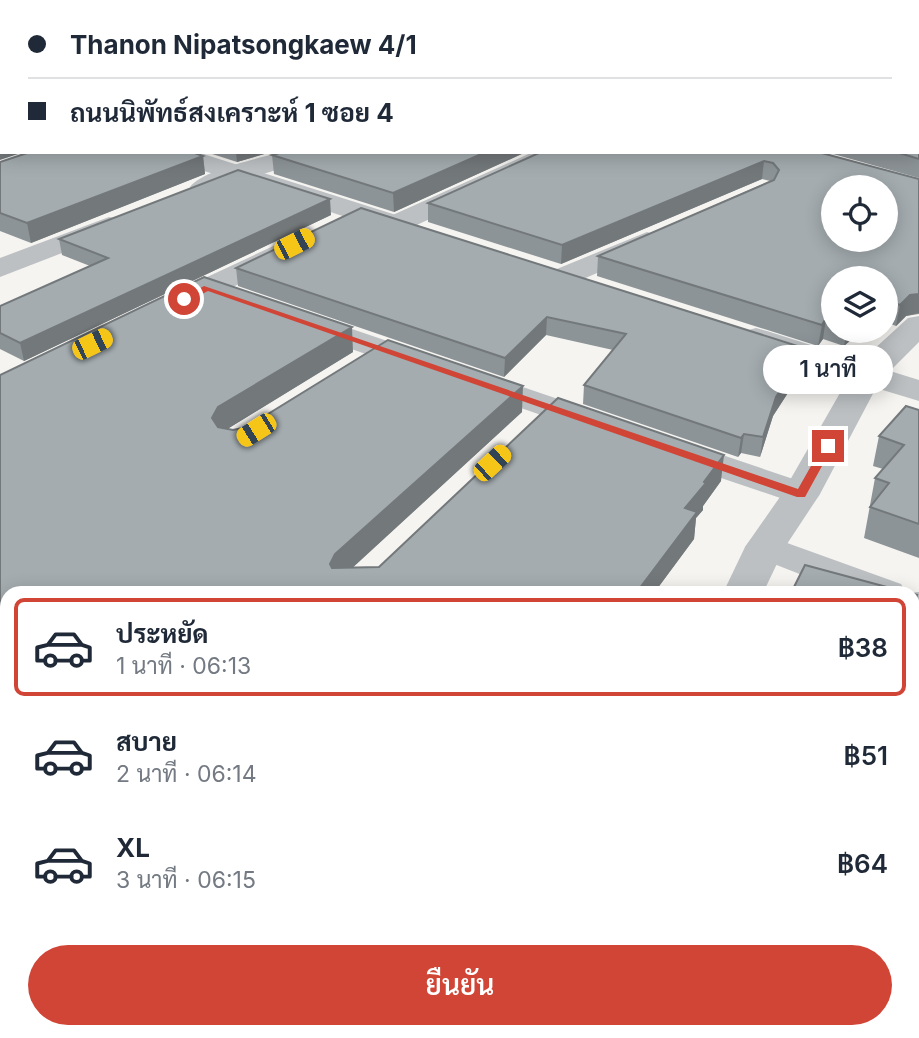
<!DOCTYPE html>
<html lang="th">
<head>
<meta charset="utf-8">
<style>
  :root { --surface:#fff; --page:#f6f6f7; --text:#1f2937; --muted:#747a83; --line:#e0e1e3; --accent:#d04536 }
  body { margin:0; font-family:Inter,Sarabun,sans-serif; background:var(--page); color:var(--text); height:100vh; display:flex; flex-direction:column; font-size:26px; white-space:nowrap }
  * { box-sizing:border-box; margin:0 }
  p { font-size:23px; color:var(--muted) }
  .icon { flex:none; width:38px; height:38px; fill:none; stroke:currentColor; stroke-width:2; stroke-linecap:round; stroke-linejoin:round }
  .map { position:relative; flex:1; overflow:hidden }
  .side { position:absolute; left:0px; top:586px; width:920px; height:453px; display:flex; flex-direction:column; background:var(--surface); border-radius:21px 21px 0 0; box-shadow:0 4px 18px #0003 }
  .side>* { flex:none }
  .banner { position:absolute; left:0px; top:0px; width:920px; height:154px; box-shadow:0 4px 18px #0003; display:grid; align-content:center; height:154px; padding:0 28px; background:var(--surface) }
  .tools { position:absolute; left:821px; top:175px; display:grid; gap:14px }
  .tools a { display:grid; place-items:center; width:77px; height:77px; border-radius:50%; background:var(--surface); box-shadow:0 4px 18px #0003; font-size:35px }
  .end { position:absolute; width:32px; height:32px; margin:-16px; border:9px solid #d04536; background:#fff; box-shadow:0 0 0 4px #fff }
  .from { border-radius:50% }
  .bubble { position:absolute; height:49px; border-radius:24px; background:var(--surface); box-shadow:0 4px 18px #0003; font-size:23px; font-weight:600; line-height:49px; text-align:center }
  .car { position:absolute; width:21px; height:42px; margin:-21px -10px; border-radius:9px; box-shadow:0 0 5px 2px #0007; background:linear-gradient(#f5c518 24%,#345 0 40%,#f5c518 0 76%,#345 0 86%,#f5c518 0) }
  .banner b { display:flex; align-items:center; gap:24px; height:66px; font-size:26px }
  .banner b+b { border-top:2px solid var(--line) }
  .banner i { width:18px; height:18px; background:var(--text) }
  ul { padding:12px 0 0; list-style:none }
  li { display:flex; align-items:center; gap:21px; height:98px; margin:0 14px 10px; padding:0 14px; border:4px solid transparent; border-radius:10px }
  li div { flex:1 }
  li b { display:block; font-size:26px }
  li em { font-style:normal; font-weight:600 }
  li.current { border-color:var(--accent) }
  li>.icon { width:63px; height:63px; stroke-width:1.5 }
  .button { display:flex; gap:14px; margin-top:auto; padding:14px 28px }
  .button a { flex:1; height:80px; border-radius:42px; background:var(--accent); color:#fff; font-size:28px; font-weight:600; line-height:80px; text-align:center }
  .map>svg:first-child { display:block }
  .lines { fill:none; stroke-linecap:round; stroke-linejoin:round }
  .minor { fill:#bcc0c3; fill-rule:evenodd }
  .tertiary { fill:#bcc0c3; fill-rule:evenodd }
  .wall { fill:#8d9497 }
  .shaded-wall { fill:#73787b }
  .building { fill:#a4acb0; stroke:#73787b; stroke-width:2; fill-rule:evenodd }
  .route { fill:#d04536 }
</style>
</head>
<body>
<div class="map">
<svg width="919" height="1038" viewBox="0 0 919 1038">
  <rect width="100%" height="100%" fill="#f5f4f1"/>
  <g class="lines">
    <g class="minor">
      <path d="M 493,0 L 517,0 L 492,2 Z"/>
      <path d="M 282,152 L 322,152 L 319,157 L 247,179 L 212,193 L 203,195 L 194,193 L 190,187 C 202,170 260,158 282,152 Z"/>
      <path d="M 533,152 L 566,152 L 563,157 L 406,230 L 396,232 L 386,230 L 382,224 L 386,218 Z"/>
      <path d="M 109,217 L 119,219 L 123,225 L 119,231 L 0,277 L 0,258 Z"/>
      <path d="M 647,232 L 657,235 L 661,241 L 657,247 L 574,283 L 563,286 L 552,283 L 548,277 L 552,271 Z"/>
      <path d="M 282,242 L 292,245 L 296,251 L 292,257 L 184,312 L 173,314 L 162,312 L 158,305 L 162,298 Z"/>
      <path d="M 302,312 L 611,417 L 617,424 L 611,431 L 599,435 L 587,431 L 291,328 L 286,321 L 291,314 Z"/>
      <path d="M 666,436 L 814,486 L 820,494 L 814,502 L 801,505 L 653,455 L 648,447 L 653,439 Z"/>
      <path d="M 765,535 L 901,584 L 906,593 L 919,592 L 919,619 L 914,618 L 914,593 L 848,593 L 751,555 L 745,547 L 751,539 Z"/>
      <path d="M 7,873 L 7,918 L 0,920 L 0,876 Z"/>
    </g>
    <g class="tertiary">
      <path d="M 442,0 L 468,0 L 469,2 L 443,2 Z"/>
      <path d="M 158,152 L 197,152 L 415,221 L 419,227 L 415,233 L 405,235 L 395,233 L 161,157 Z"/>
      <path d="M 919,316 L 919,342 L 890,371 L 919,380 L 919,401 L 876,388 L 820,494 L 785,547 L 763,593 L 723,593 L 745,547 L 782,494 L 848,379 L 745,345 L 740,338 L 745,331 L 756,328 L 767,331 L 861,361 L 908,318 Z"/>
      <path d="M 0,695 L 7,697 L 7,731 L 0,729 Z"/>
      <path d="M 505,1032 L 598,1032 L 601,1038 L 502,1038 Z"/>
    </g>
  </g>
  <g class="wall">
    <path d="M 518,0 L 919,0 L 919,178 L 826,152 L 919,152 L 919,2 L 519,1 Z"/>
    <path d="M 206,152 L 271,152 L 237,162 Z"/>
    <path d="M 283,152 L 526,152 L 394,212 L 274,174 L 272,155 Z"/>
    <path d="M 818,152 L 919,179 L 919,314 L 906,316 L 896,326 L 886,322 L 886,278 L 833,278 L 833,331 L 861,331 L 844,346 L 823,339 L 818,346 L 597,276 L 598,256 L 770,181 L 762,179 L 561,264 L 428,222 L 428,203 Z"/>
    <path d="M 203,156 L 205,174 L 31,243 L 0,231 L 0,162 Z"/>
    <path d="M 361,208 L 804,368 L 773,416 L 760,457 L 741,453 L 738,457 L 583,404 L 584,385 L 613,350 L 546,335 L 504,377 L 238,286 L 236,268 Z"/>
    <path d="M 331,215 L 24,361 L 0,349 L 0,306 L 90,266 L 62,255 L 59,239 Z"/>
    <path d="M 353,352 L 227,429 L 233,430 L 522,412 L 353,567 L 379,567 L 721,481 L 703,506 L 703,510 L 696,518 L 694,539 L 654,593 L 7,593 L 7,695 L 3,693 L 0,681 L 0,375 Z"/>
    <path d="M 919,410 L 919,558 L 864,538 L 875,478 L 883,469 L 873,466 L 879,436 Z"/>
    <path d="M 914,633 L 919,634 L 919,684 L 914,697 Z"/>
    <path d="M 914,817 L 919,820 L 919,953 L 914,951 Z"/>
    <path d="M 309,1032 L 375,1032 L 375,1038 L 317,1038 Z"/>
    <path d="M 716,1032 L 914,1032 L 919,1038 L 724,1038 L 716,1034 Z"/>
  </g>
  <g class="shaded-wall">
    <path d="M 404,0 L 441,0 L 441,2 L 398,2 Z"/>
    <path d="M 2,140 L 2,152 L 24,152 L 0,160 L 0,141 Z"/>
    <path d="M 236,152 L 271,152 L 237,162 Z"/>
    <path d="M 486,152 L 526,152 L 394,212 L 393,193 Z"/>
    <path d="M 203,156 L 205,174 L 31,243 L 27,223 Z"/>
    <path d="M 764,161 L 762,179 L 561,264 L 562,245 Z"/>
    <path d="M 330,199 L 331,215 L 24,361 L 20,343 Z"/>
    <path d="M 919,294 L 919,313 L 906,316 L 896,326 L 900,305 L 910,295 Z"/>
    <path d="M 547,317 L 546,335 L 504,377 L 505,358 Z"/>
    <path d="M 826,318 L 823,339 L 818,346 L 822,325 Z"/>
    <path d="M 352,327 L 353,352 L 221,433 L 212,418 L 218,407 Z"/>
    <path d="M 847,331 L 861,331 L 844,346 Z"/>
    <path d="M 807,349 L 804,368 L 773,416 L 760,457 L 763,437 L 776,397 Z"/>
    <path d="M 523,386 L 522,412 L 337,582 L 330,564 L 335,554 Z"/>
    <path d="M 744,434 L 741,453 L 738,457 L 741,438 Z"/>
    <path d="M 724,455 L 721,481 L 703,506 L 703,510 L 696,518 L 694,539 L 654,593 L 636,593 L 685,508 Z"/>
    <path d="M 919,677 L 919,684 L 914,697 Z"/>
    <path d="M 7,806 L 7,837 L 0,843 L 0,812 Z"/>
    <path d="M 169,1032 L 184,1032 L 185,1038 L 168,1038 L 167,1034 Z"/>
    <path d="M 368,1032 L 375,1032 L 375,1038 L 363,1038 Z"/>
  </g>
  <g class="building">
    <path d="M 0,0 L 404,0 L 398,2 L 2,2 L 2,140 L 0,141 L 0,87 L 2,74 L 0,73 Z"/>
    <path d="M 586,0 L 919,0 L 919,159 L 896,152 L 919,152 L 919,2 L 593,2 Z"/>
    <path d="M 30,152 L 192,152 L 203,156 L 27,223 L 0,213 L 0,162 Z"/>
    <path d="M 283,152 L 486,152 L 393,193 L 272,155 Z"/>
    <path d="M 541,152 L 818,152 L 919,179 L 919,294 L 910,295 L 900,305 L 886,300 L 886,278 L 833,278 L 833,320 L 826,318 L 822,325 L 598,256 L 774,180 L 779,170 L 773,163 L 764,161 L 562,245 L 428,203 ZM 833,187 L 886,187 L 886,240 L 833,240 Z"/>
    <path d="M 238,170 L 330,199 L 20,343 L 0,333 L 0,306 L 108,258 L 59,239 Z"/>
    <path d="M 361,208 L 807,349 L 776,397 L 763,437 L 744,434 L 741,438 L 584,385 L 626,334 L 547,317 L 505,358 L 236,268 Z"/>
    <path d="M 204,277 L 352,327 L 218,407 L 212,418 L 218,427 L 233,430 L 247,427 L 388,340 L 523,386 L 335,554 L 330,564 L 332,568 L 379,567 L 558,398 L 724,455 L 704,482 L 706,483 L 685,508 L 697,512 L 636,593 L 7,593 L 7,651 L 0,648 L 0,375 Z"/>
    <path d="M 906,406 L 919,410 L 919,524 L 870,507 L 889,483 L 875,478 L 904,445 L 879,436 Z"/>
    <path d="M 805,565 L 909,593 L 791,593 Z"/>
    <path d="M 914,594 L 917,595 L 914,605 Z"/>
    <path d="M 914,633 L 919,634 L 919,666 L 914,665 Z"/>
    <path d="M 7,655 L 7,669 L 0,666 L 0,661 Z"/>
    <path d="M 0,793 L 7,798 L 7,806 L 0,812 Z"/>
    <path d="M 914,817 L 919,820 L 919,918 L 914,916 Z"/>
    <path d="M 0,914 L 7,918 L 7,1032 L 169,1032 L 167,1034 L 173,1038 L 0,1038 Z"/>
    <path d="M 914,1028 L 919,1030 L 919,1038 L 788,1038 L 776,1032 L 914,1032 Z"/>
    <path d="M 345,1032 L 368,1032 L 363,1038 L 353,1038 Z"/>
  </g>
  <path class="route" d="M 204,286 L 798,489 L 824,443 L 833,446 L 805,497 L 797,497 L 208,291 L 188,301 L 180,299 Z"/>
</svg>
<div class="tools">
<a><svg class="icon" aria-label="locate" viewBox="0 0 24 24"><circle cx="12" cy="12" r="6"/><path d="M12 2v4M12 18v4M2 12h4M18 12h4"/></svg></a>
<a><svg class="icon" aria-label="layers" viewBox="0 0 24 24"><path d="M12 4l9 5-9 5-9-5zM3 14l9 5 9-5"/></svg></a>
</div>
<i class="end from" style="left:184px;top:299px"></i>
<i class="end" style="left:828px;top:446px"></i>
<div class="bubble" style="left:763px;top:345px;width:130px">1 นาที</div>
<i class="car" style="left:294px;top:244px;rotate:63deg"></i>
<i class="car" style="left:92px;top:344px;rotate:64deg"></i>
<i class="car" style="left:256px;top:430px;rotate:238deg"></i>
<i class="car" style="left:492px;top:463px;rotate:47deg"></i>
<div class="banner">
<b><i class="from"></i>Thanon Nipatsongkaew 4/1</b>
<b><i></i>ถนนนิพัทธ์สงเคราะห์ 1 ซอย 4</b>
</div>
<section class="side">
<ul>
<li class="current"><svg class="icon" aria-label="car" viewBox="0 0 24 24"><path d="M5 17H2v-5l4-1 3-4h7l3 4 3 1v5h-3M9 17h6M6 11h13"/><circle cx="7" cy="17" r="2"/><circle cx="17" cy="17" r="2"/></svg><div><b>ประหยัด</b><p>1 นาที · 06:13</p></div><em>฿38</em></li>
<li><svg class="icon" aria-label="car" viewBox="0 0 24 24"><path d="M5 17H2v-5l4-1 3-4h7l3 4 3 1v5h-3M9 17h6M6 11h13"/><circle cx="7" cy="17" r="2"/><circle cx="17" cy="17" r="2"/></svg><div><b>สบาย</b><p>2 นาที · 06:14</p></div><em>฿51</em></li>
<li><svg class="icon" aria-label="car" viewBox="0 0 24 24"><path d="M5 17H2v-5l4-1 3-4h7l3 4 3 1v5h-3M9 17h6M6 11h13"/><circle cx="7" cy="17" r="2"/><circle cx="17" cy="17" r="2"/></svg><div><b>XL</b><p>3 นาที · 06:15</p></div><em>฿64</em></li>
</ul>
<div class="button"><a>ยืนยัน</a></div>
</section>
</div>
</body>
</html>
